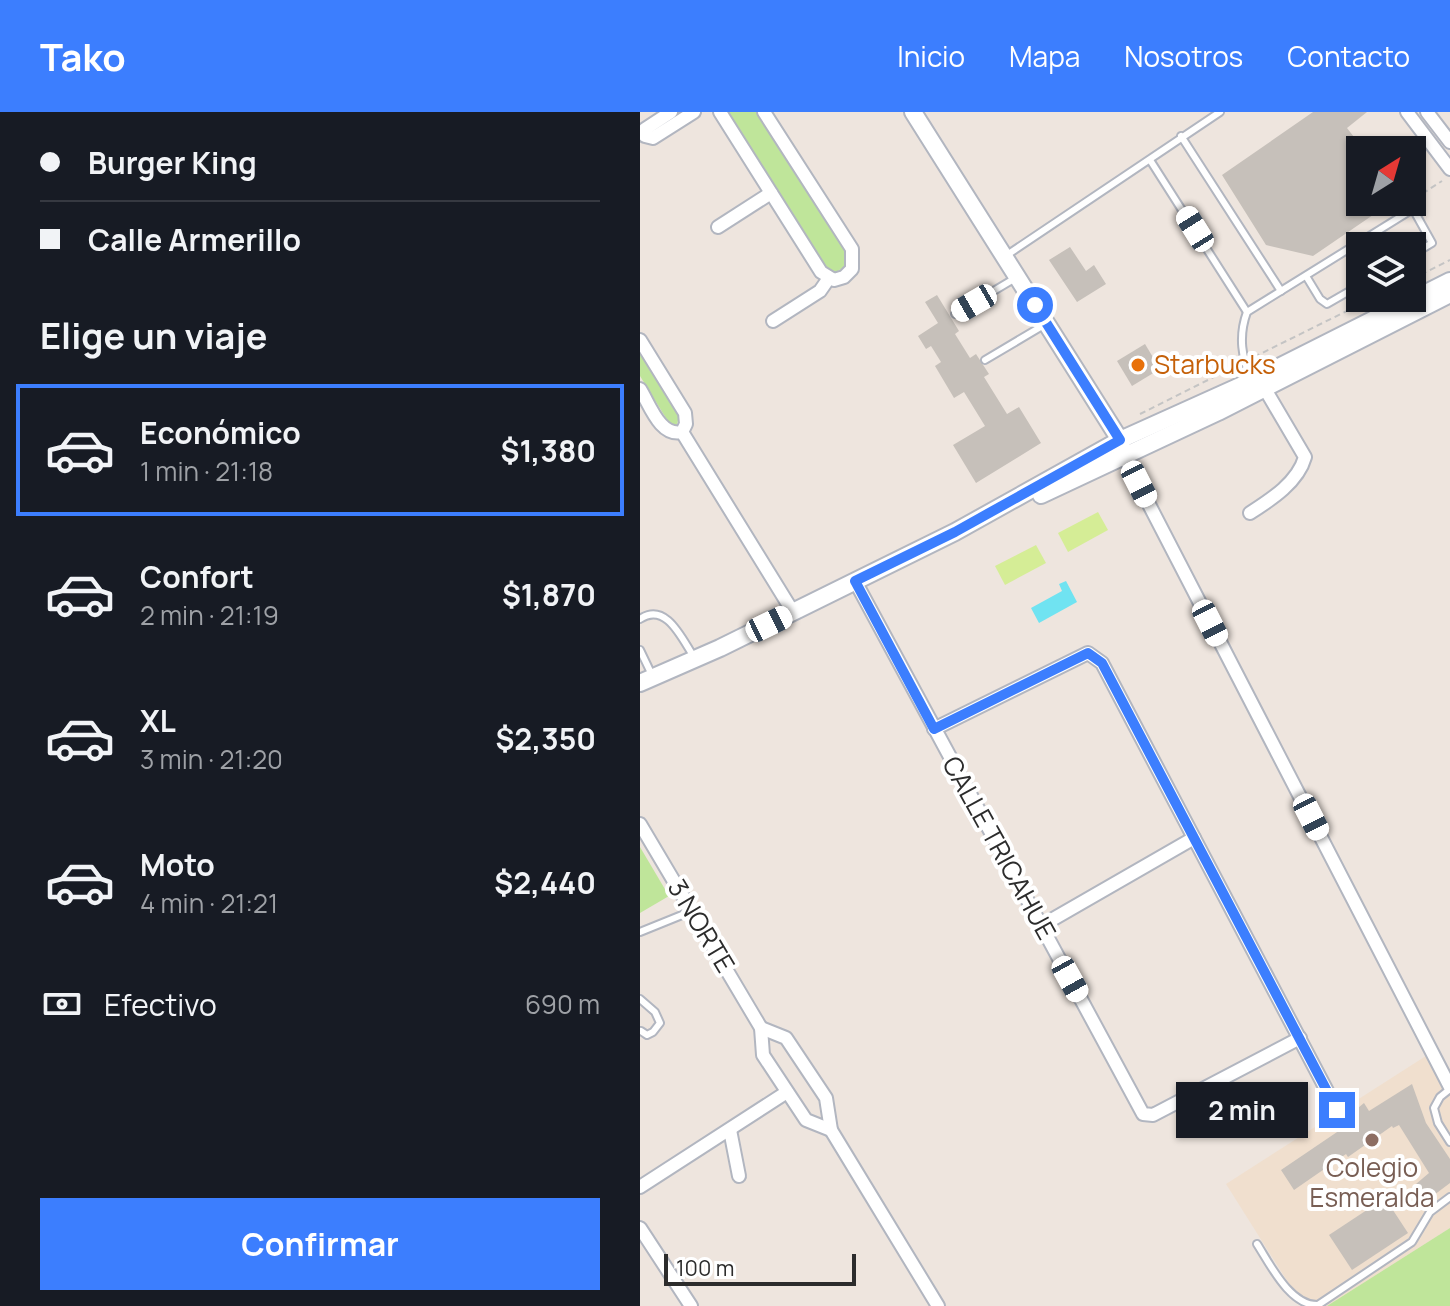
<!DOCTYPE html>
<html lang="es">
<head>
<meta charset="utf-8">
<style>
  :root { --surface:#171b24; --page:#242831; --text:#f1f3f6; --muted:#9ea1a6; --line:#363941; --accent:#3c7efe }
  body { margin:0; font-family:Manrope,sans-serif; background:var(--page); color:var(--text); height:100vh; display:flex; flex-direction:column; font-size:30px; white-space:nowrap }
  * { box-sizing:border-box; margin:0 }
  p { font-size:26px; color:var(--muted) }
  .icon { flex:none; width:44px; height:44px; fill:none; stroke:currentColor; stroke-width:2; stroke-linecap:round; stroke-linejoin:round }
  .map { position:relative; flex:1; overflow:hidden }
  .side { display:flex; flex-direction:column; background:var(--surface); width:640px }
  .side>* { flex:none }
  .guide { display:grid; align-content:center; height:176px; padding:0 40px; background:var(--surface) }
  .needle { width:52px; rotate:37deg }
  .tools { position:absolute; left:706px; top:24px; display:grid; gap:16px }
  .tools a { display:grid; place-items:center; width:80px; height:80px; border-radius:0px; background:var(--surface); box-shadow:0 2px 6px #0004; font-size:40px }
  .scale { position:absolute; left:24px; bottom:20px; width:192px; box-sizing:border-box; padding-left:8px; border:4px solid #2c2c2c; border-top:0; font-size:22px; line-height:28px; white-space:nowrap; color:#2c2c2c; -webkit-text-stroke:6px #fff; paint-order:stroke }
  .end { position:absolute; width:36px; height:36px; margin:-18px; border:10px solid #3c7efe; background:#fff; box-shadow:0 0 0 4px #fff }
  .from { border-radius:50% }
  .bubble { position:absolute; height:56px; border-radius:0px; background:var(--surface); box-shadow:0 2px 6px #0004; font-size:26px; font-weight:700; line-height:56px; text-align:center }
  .car { position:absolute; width:24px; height:48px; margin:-24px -12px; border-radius:10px; box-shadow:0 0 6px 2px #0007; background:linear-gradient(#fff 24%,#345 0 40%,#fff 0 76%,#345 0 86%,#fff 0) }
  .guide b { display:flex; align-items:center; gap:28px; height:76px; font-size:30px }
  .guide b+b { border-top:2px solid var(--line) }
  .guide i { width:20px; height:20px; background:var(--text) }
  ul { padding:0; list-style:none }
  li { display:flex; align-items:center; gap:24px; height:132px; margin:0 16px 12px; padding:0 24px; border:4px solid transparent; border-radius:0px }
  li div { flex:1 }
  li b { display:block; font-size:30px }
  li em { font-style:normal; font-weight:700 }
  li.current { border-color:var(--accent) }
  li>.icon { width:72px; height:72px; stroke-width:1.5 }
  h2 { padding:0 40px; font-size:36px; line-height:96px }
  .pay { display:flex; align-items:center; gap:20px; height:88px; padding:0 40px; font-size:30px }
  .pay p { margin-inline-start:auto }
  .cta { display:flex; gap:16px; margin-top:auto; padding:16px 40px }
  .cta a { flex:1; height:92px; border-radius:0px; background:var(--accent); color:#fff; font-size:32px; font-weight:700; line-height:92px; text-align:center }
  header { display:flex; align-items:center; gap:48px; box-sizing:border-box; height:112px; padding:0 40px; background:var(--accent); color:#fff }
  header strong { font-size:38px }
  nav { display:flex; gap:44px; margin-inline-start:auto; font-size:28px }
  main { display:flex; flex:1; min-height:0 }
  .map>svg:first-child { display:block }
  .education { fill:#f0dfce }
  .green { fill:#bfe59a }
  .pitch { fill:#d5ed96 }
  .water { fill:#70e3f1 }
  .building { fill:#c6c0ba }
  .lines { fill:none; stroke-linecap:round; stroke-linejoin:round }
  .lane-casing { stroke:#b2b6c0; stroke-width:10 }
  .street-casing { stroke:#b2b6c0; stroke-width:16 }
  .secondary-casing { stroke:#b2b6c0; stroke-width:20 }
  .path { stroke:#c4c4c4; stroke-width:2; stroke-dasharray:6 4; stroke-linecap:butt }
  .lane { stroke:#fff; stroke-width:6 }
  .street { stroke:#fff; stroke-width:12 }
  .secondary { stroke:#fff; stroke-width:16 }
  .route { stroke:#3c7efe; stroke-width:10 }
  .food-dot { fill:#e8710a; stroke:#fff; stroke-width:3 }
  .education-dot { fill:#8d6e63; stroke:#fff; stroke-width:3 }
  .labels { text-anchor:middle; stroke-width:8; stroke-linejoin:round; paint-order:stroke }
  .food-label { font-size:26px; fill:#c56008; stroke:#fff; text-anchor:start }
  .street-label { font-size:26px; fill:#2c2c2c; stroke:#fff }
  .education-label { font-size:26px; fill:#785e54; stroke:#fff }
</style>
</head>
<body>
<header>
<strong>Tako</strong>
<nav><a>Inicio</a><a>Mapa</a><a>Nosotros</a><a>Contacto</a></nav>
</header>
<main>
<section class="side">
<div class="guide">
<b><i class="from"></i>Burger King</b>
<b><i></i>Calle Armerillo</b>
</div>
<h2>Elige un viaje</h2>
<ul>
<li class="current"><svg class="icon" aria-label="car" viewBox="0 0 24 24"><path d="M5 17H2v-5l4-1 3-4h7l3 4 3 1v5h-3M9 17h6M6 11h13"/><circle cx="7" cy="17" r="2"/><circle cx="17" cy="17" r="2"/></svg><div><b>Económico</b><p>1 min · 21:18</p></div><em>$1,380</em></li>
<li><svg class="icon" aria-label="car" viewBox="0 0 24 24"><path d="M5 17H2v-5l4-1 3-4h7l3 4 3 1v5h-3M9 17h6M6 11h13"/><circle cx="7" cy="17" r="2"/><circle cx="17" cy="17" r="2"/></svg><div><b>Confort</b><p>2 min · 21:19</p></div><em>$1,870</em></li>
<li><svg class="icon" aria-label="car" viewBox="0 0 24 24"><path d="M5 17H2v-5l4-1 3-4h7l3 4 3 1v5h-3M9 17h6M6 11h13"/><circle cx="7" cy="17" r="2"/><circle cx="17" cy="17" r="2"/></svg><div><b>XL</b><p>3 min · 21:20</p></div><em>$2,350</em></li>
<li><svg class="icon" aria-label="car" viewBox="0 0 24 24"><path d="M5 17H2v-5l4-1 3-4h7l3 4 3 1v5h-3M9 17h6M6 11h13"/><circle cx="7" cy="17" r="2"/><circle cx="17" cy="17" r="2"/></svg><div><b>Moto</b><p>4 min · 21:21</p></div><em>$2,440</em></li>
</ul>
<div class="pay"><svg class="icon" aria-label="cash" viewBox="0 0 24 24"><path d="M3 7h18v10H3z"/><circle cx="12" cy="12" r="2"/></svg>Efectivo<p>690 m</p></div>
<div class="cta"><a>Confirmar</a></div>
</section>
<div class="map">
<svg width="810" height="1194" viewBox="0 0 810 1194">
  <rect width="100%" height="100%" fill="#eee5de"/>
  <path class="education" d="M 789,942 L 810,983 L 810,1116 L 687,1194 L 663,1194 L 586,1072 Z"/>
  <g class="green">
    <path d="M 84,0 L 119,0 L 204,134 L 209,152 L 193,162 L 185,158 Z"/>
    <path d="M 0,241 L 39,304 L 37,313 L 29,311 L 0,264 Z"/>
    <path d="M 0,735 L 29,784 L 0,801 Z"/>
    <path d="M 810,1116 L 810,1194 L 687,1194 Z"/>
  </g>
  <g class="pitch">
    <path d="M 458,400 L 468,418 L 428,440 L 418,421 Z"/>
    <path d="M 396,433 L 406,451 L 365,473 L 355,454 Z"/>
  </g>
  <path class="water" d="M 426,469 L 437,490 L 399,511 L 391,496 L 422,479 L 419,472 Z"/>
  <g class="building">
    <path d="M 673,0 L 727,0 L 707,16 L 721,34 L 714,39 L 720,47 L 720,90 L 752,90 L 673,144 L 626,133 L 582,63 Z"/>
    <path d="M 430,135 L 446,159 L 454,153 L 466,172 L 437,190 L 409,148 Z"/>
    <path d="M 297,183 L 319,219 L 315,222 L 330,246 L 336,242 L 349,262 L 344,265 L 367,302 L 379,295 L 401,331 L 336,371 L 313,333 L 345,314 L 324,280 L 314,286 L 295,254 L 301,250 L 291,234 L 286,237 L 278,224 L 298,211 L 285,190 Z"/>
    <path d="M 505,232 L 520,257 L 492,274 L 477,249 Z"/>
    <path d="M 772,972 L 786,1011 L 810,1047 L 810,1071 L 786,1089 L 776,1072 L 789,1061 L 759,1013 L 753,1016 L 752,1014 L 708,1045 L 706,1042 L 654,1078 L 641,1058 L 703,1016 L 700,1011 L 724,991 L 729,999 Z"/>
    <path d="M 745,1086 L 768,1121 L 712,1158 L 689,1123 Z"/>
  </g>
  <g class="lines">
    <g class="lane-casing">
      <g id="lane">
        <path d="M 541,24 L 641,179"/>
        <path d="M 510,48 L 607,200"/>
        <path d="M 367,143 L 580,0"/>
        <path d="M 666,164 L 680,187 L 687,192 L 720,173"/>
        <path d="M 315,202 L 377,165"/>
        <path d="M 345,248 L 404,213"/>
        <path d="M 611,268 C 602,245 598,225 607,200 L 773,97 L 792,131 L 772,143"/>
        <path d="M 0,507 C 26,489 42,527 54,545"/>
        <path d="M 0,538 L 12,563"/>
        <path d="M 0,820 L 42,803 L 51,796"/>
        <path d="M 0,887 L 15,900 L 20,911 L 13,920 L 7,923 L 1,919"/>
        <path d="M 810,977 L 800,985 L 794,996 L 798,1011 L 810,1030"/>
        <path d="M 617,1132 C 630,1152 650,1194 678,1193 L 772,1130 L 790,1100 L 810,1085"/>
      </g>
    </g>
    <g class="street-casing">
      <g id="street">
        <path d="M 31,0 L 5,17 L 5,24 L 13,26 L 54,0"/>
        <path d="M 80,0 L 181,160 L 194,168 L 204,165 L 212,157 L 212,137 L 124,0"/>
        <path d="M 767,0 L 810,57"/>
        <path d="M 787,0 L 810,30"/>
        <path d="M 78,115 L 131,81"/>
        <path d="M 133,209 L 180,179 L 189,166"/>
        <path d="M 0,228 L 45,301 L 46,312 L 42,320 C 20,325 10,293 0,277"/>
        <path d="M 42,320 L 153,500"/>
        <path d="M 484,344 L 810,975"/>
        <path d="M 610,401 C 632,387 658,370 665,345 L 625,277"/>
        <path d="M 215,469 L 503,1002 L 513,1003 L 660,926"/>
        <path d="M 294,617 L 448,541 L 462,551 L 697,998"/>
        <path d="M 0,712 L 121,916 L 123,943 L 166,1008 L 191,1018"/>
        <path d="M 401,814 L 554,726"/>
        <path d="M 121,916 L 146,926 L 186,986 L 191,1018 L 298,1194"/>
        <path d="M 90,1018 L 99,1064"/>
        <path d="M 0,1075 L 147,980"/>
        <path d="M 0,1116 L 51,1194"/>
      </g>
    </g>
    <g class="secondary-casing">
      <g id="secondary">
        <path d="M 273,0 L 480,328 L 483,339"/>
        <path d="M 401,383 L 578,300 L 810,182"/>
        <path d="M 0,571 L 80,536 L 315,420 L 480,328 L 611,269 L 810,169"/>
      </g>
    </g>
    <g class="path">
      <path d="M 774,87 L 802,69"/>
      <path d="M 772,167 L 810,148"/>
      <path d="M 614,245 L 733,186"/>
      <path d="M 500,302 L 594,255"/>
    </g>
    <use href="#lane" class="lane"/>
    <use href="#street" class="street"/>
    <use href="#secondary" class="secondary"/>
  </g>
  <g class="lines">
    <path class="route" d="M 395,193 L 480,328 L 315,420 L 215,469 L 294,617 L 448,541 L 462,551 L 697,998"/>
  </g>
  <circle class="food-dot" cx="498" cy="253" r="8"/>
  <circle class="education-dot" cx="732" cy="1028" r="8"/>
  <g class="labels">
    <g class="food-label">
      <text x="514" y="262">Starbucks</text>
    </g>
    <g class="street-label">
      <text transform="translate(359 736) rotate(61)" y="9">CALLE TRICAHUE</text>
      <text transform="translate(61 814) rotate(59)" y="9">3 NORTE</text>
    </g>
    <g class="education-label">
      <text x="732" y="1065">Colegio<tspan x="732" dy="30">Esmeralda</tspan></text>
    </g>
  </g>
</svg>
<div class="tools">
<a><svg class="needle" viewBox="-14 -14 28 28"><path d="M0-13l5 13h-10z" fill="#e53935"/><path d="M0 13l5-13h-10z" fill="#9ea1a6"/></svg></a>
<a><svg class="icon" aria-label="layers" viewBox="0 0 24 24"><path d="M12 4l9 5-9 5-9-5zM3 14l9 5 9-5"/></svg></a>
</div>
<div class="scale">100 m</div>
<i class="end from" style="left:395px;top:193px"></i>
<i class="end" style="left:697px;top:998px"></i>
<div class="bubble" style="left:536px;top:970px;width:132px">2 min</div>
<i class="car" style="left:555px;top:117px;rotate:328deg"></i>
<i class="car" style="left:334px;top:191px;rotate:240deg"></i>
<i class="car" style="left:499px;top:372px;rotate:153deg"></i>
<i class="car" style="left:570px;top:511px;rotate:153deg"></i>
<i class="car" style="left:129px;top:512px;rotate:64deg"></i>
<i class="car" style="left:671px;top:705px;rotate:153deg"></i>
<i class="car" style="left:430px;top:867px;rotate:151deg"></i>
</div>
</main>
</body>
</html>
